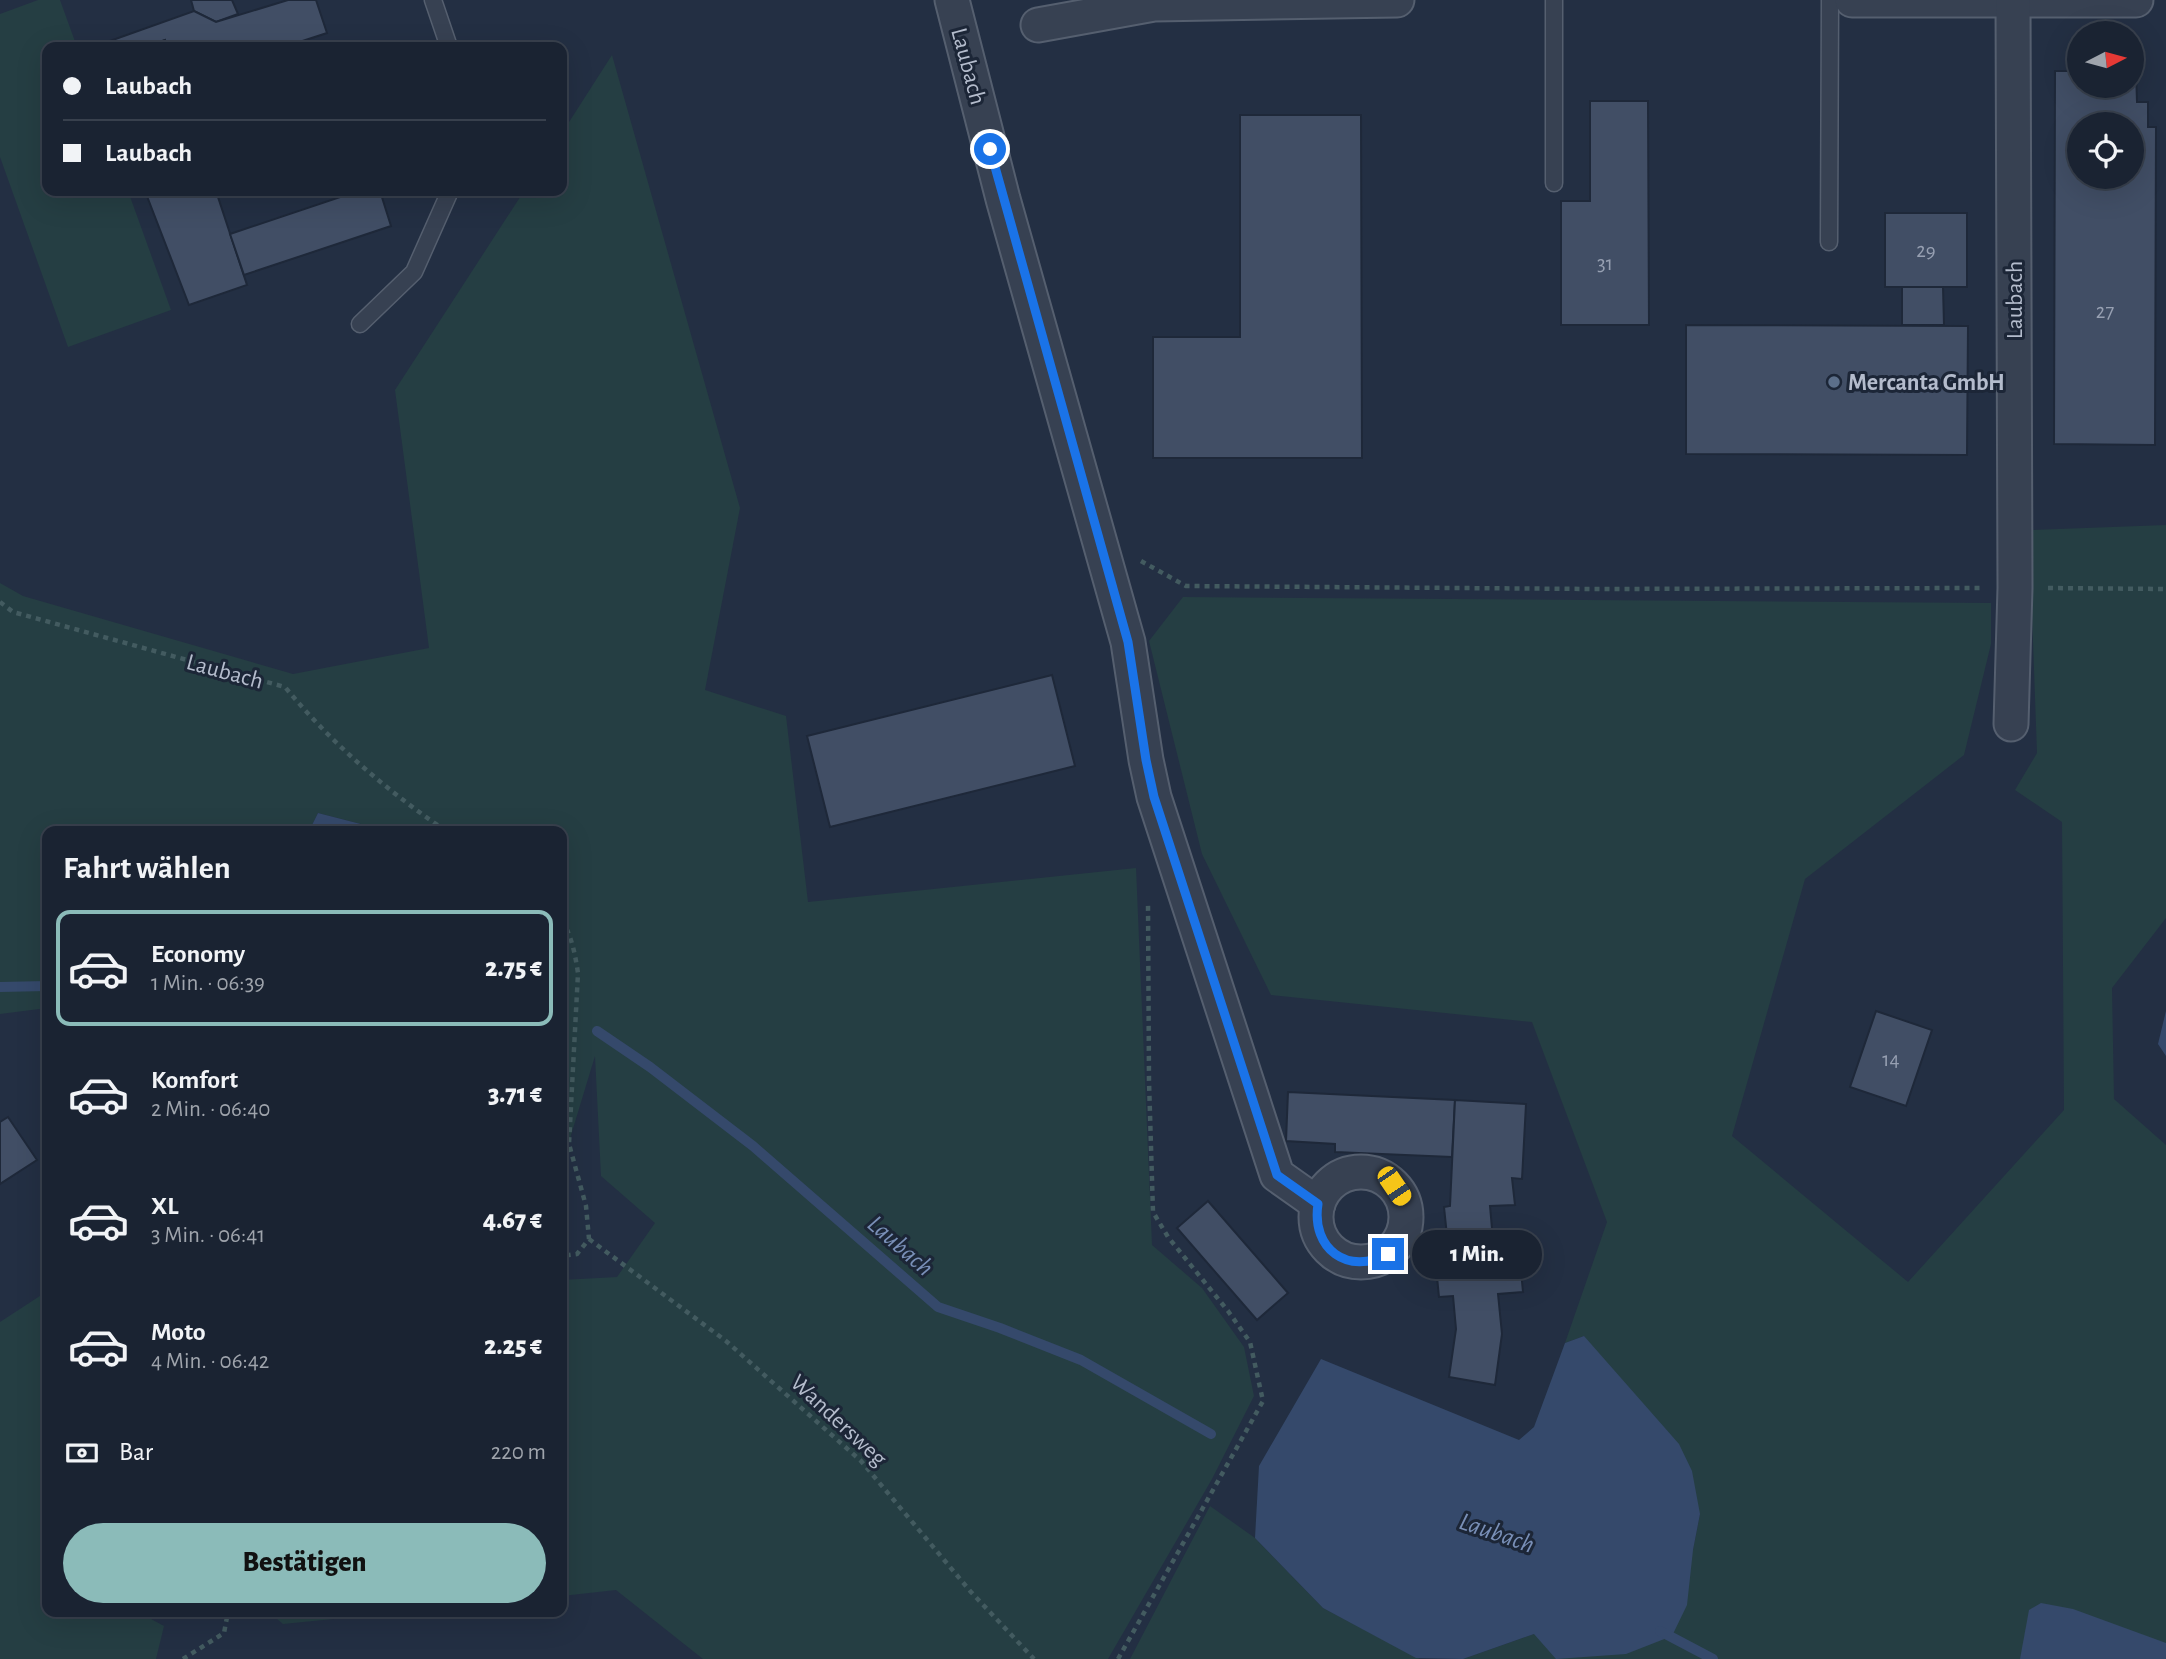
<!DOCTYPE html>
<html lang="de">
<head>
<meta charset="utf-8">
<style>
  :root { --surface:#1a2332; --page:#272f3e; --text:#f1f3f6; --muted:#9fa4ac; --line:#38404d; --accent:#8bbbb9 }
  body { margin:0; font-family:"Alegreya Sans",sans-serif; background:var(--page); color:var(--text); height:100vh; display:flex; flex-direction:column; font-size:26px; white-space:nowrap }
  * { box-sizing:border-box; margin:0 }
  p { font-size:23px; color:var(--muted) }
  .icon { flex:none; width:38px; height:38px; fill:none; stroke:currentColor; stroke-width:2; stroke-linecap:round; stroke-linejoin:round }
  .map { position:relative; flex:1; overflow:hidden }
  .panel { position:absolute; left:42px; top:826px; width:525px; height:791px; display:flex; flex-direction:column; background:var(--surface); border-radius:14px; box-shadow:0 7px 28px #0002,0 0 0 2px var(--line) }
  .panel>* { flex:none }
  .top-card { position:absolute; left:42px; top:42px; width:525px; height:154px; border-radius:14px; box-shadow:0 7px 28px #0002,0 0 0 2px var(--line); display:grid; align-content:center; height:154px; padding:0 21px; background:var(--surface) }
  .needle { width:46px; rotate:84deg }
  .fabs { position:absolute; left:2067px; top:21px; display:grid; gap:14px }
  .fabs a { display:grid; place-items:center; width:77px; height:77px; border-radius:50%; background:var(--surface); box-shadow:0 7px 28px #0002,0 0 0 2px var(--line); font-size:35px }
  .end { position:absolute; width:32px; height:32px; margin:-16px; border:9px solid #1a73e8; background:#fff; box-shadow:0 0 0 4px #fff }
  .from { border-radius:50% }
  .bubble { position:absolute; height:49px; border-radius:24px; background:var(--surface); box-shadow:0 7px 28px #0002,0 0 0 2px var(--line); font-size:23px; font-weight:800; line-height:49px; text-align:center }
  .car { position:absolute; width:21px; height:42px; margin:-21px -10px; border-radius:9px; box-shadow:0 0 5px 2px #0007; background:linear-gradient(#f5c518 24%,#345 0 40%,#f5c518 0 76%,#345 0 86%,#f5c518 0) }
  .top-card b { display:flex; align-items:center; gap:24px; height:66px; font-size:26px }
  .top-card b+b { border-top:2px solid var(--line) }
  .top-card i { width:18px; height:18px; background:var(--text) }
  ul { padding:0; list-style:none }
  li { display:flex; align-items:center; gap:21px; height:116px; margin:0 14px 10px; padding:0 7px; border:4px solid transparent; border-radius:14px }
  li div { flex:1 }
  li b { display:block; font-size:26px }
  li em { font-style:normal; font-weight:800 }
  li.on { border-color:var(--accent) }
  li>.icon { width:63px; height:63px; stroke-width:1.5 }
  h2 { padding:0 21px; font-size:32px; line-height:84px }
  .pay { display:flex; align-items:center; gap:18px; height:77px; padding:0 21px; font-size:26px }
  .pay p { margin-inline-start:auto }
  .cta { display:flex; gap:14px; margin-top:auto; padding:14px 21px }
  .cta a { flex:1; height:80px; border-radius:42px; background:var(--accent); color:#111; font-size:28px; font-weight:800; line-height:80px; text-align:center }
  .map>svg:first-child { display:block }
  .green { fill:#253e43 }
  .water { fill:#35496b }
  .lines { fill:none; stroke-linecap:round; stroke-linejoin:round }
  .stream { stroke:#35496b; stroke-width:10 }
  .building { fill:#414e65; stroke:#1e2839; stroke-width:2; fill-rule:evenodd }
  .lane-casing { stroke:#555f6f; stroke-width:19 }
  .street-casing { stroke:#555f6f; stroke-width:37 }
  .path { stroke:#435b60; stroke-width:4.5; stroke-dasharray:5 5; stroke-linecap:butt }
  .lane { stroke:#374152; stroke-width:16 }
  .street { stroke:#374152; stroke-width:33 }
  .route { stroke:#1a73e8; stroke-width:9 }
  .service-dot { fill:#5c6f8a; stroke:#1c2637; stroke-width:2.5 }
  .labels { text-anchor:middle; stroke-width:6; stroke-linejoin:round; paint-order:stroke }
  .number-label { font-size:21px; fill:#97a0b2 }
  .street-label { font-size:24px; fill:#b4bccc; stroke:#1c2637 }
  .poi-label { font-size:24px; font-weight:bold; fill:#b4bccc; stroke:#1c2637; text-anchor:start }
  .water-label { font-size:26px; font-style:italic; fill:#798fb7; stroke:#1c2637 }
</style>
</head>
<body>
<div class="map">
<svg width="2166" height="1659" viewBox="0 0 2166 1659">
  <rect width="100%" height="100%" fill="#232f43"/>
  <g class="green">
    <path d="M 38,0 L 60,0 L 77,47 L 47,47 L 47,191 L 128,191 L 171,310 L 68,347 L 0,157 L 0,14 Z"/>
    <path d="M 612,55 L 740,508 L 705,690 L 786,716 L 808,902 L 1136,868 L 1152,1245 L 1202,1288 L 1244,1347 L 1254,1396 L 1212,1479 L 1108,1659 L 703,1659 L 616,1590 L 562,1596 L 562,1280 L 617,1277 L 655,1223 L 601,1176 L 595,1056 L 565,1155 L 562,1155 L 562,831 L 388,831 L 318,813 L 309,831 L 47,831 L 47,1008 L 0,1014 L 0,583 L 23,596 L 293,674 L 429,648 L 395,390 L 524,191 L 562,191 L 562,133 Z"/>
    <path d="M 2166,525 L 2166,918 L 2112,988 L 2114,1099 L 2166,1145 L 2166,1659 L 1463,1659 L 1534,1634 L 1693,1550 L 1700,1514 L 1584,1336 L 1565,1343 L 1607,1222 L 1532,1022 L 1271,995 L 1202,854 L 1149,641 L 1183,597 L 1991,603 L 1991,644 L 1964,755 L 1805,879 L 1732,1136 L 1908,1282 L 2064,1110 L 2062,822 L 2015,790 L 2037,753 L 2029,530 Z"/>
    <path d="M 43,1294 L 47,1309 L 47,1612 L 138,1612 L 164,1626 L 156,1659 L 0,1659 L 0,1322 Z"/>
    <path d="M 1210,1506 L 1255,1538 L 1323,1608 L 1420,1659 L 1130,1659 Z"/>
    <path d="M 269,1612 L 404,1612 L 283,1624 Z"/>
  </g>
  <g class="water">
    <path d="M 318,813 L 388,831 L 309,831 Z"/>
    <path d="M 2166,1011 L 2166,1056 L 2158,1044 Z"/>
    <path d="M 1584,1336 L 1679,1444 L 1692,1471 L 1700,1514 L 1693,1550 L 1687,1605 L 1672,1636 L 1626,1654 L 1556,1659 L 1534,1634 L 1463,1659 L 1416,1658 L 1323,1608 L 1255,1538 L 1259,1466 L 1321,1359 L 1519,1440 L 1534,1427 L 1565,1343 Z"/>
    <path d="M 2041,1603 L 2073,1609 L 2166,1643 L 2166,1659 L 2020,1659 L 2029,1610 Z"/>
  </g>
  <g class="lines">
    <g class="stream">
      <path d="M 0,987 L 47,986"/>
      <path d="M 597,1031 L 650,1067 L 753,1146 L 938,1307 L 1000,1328 L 1081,1360 L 1211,1434"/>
      <path d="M 1660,1631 L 1713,1659"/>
    </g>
  </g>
  <g class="building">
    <path d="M 191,0 L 232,0 L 238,14 L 216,22 L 194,11 Z"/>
    <path d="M 288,0 L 316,0 L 327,33 L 284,47 L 167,47 L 165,40 L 145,47 L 93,47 L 194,11 L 216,22 Z"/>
    <path d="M 165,40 L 167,47 L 145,47 Z"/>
    <path d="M 392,42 L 394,47 L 374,47 Z"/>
    <path d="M 2055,71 L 2079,71 L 2079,86 L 2132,86 L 2132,71 L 2136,71 L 2137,102 L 2148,102 L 2148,127 L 2156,127 L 2155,445 L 2054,444 ZM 2079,124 L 2132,124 L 2132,177 L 2079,177 Z"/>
    <path d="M 1590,101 L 1648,101 L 1649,325 L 1561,325 L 1561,201 L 1590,201 Z"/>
    <path d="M 1240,115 L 1361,115 L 1362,458 L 1153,458 L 1153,337 L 1240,337 Z"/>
    <path d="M 145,191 L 216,191 L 247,285 L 189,305 Z"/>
    <path d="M 358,191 L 380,191 L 391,226 L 244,275 L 230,234 Z"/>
    <rect x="1885" y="213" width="82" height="74"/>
    <path d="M 1902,287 L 1943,287 L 1944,325 L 1902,325 Z"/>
    <path d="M 1686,325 L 1968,326 L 1967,455 L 1686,454 Z"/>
    <path d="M 1052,675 L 1075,766 L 830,827 L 807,736 Z"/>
    <path d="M 1876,1011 L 1932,1030 L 1906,1106 L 1850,1087 Z"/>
    <path d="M 1288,1092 L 1455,1100 L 1452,1157 L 1335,1152 L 1335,1144 L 1286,1141 Z"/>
    <path d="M 1455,1100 L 1526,1104 L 1522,1179 L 1512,1178 L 1515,1205 L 1490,1206 L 1495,1262 L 1520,1260 L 1523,1292 L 1498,1294 L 1502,1334 L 1495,1385 L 1449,1377 L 1456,1329 L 1453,1296 L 1439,1297 L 1435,1257 L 1449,1255 L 1444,1207 L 1450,1206 Z"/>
    <path d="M 8,1117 L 37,1160 L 0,1184 L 0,1122 Z"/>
    <path d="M 1208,1201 L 1288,1293 L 1257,1320 L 1177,1228 Z"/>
  </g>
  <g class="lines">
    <g class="lane-casing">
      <g id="lane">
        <path d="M 433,0 L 449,47"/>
        <path d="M 1554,0 L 1554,183"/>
        <path d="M 1829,242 L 1830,0"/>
        <path d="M 360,324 L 414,272 L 450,191"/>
      </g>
    </g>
    <g class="street-casing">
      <g id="street">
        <path d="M 952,0 L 1003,199 L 1128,642 L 1146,760 L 1154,797 L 1277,1175 L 1318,1204"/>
        <path d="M 1852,0 L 2136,0"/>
        <path d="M 1038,25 L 1154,4 L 1397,0"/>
        <path d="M 2011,724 L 2015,588 L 2013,1"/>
        <circle cx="1361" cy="1217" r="45"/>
      </g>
    </g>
    <g class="path">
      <path d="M 1141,561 L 1186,586 L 1593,589 L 1980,588"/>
      <path d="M 2048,588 L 2166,589"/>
      <path d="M 0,602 L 13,612 L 285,687 C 331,743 386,790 446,831"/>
      <path d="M 562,920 C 572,937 575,954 578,973 L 569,1144 L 586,1206 L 589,1239 L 577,1254 L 562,1256"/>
      <path d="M 589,1239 L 726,1341 L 861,1461 L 971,1592 L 1034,1659"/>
      <path d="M 183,1659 L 224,1633 L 228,1612"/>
      <path d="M 1118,1659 L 1263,1401 L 1250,1342 L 1228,1311 L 1168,1237 L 1153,1212 L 1149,1081 L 1148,902"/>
    </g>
    <use href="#lane" class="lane"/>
    <use href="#street" class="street"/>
  </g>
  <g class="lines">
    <path class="route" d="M 990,149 L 1128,642 L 1146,760 L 1154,797 L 1277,1175 L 1318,1204 C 1311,1249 1348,1276 1388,1254"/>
  </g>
  <circle class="service-dot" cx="1834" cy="382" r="7"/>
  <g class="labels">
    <g class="number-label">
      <text x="1926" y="257">29</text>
      <text x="1605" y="270">31</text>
      <text x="2105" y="318">27</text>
      <text x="1891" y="1066">14</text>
    </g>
    <g class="street-label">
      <text transform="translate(969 66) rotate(75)" y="8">Laubach</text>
      <text transform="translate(2014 300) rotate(-90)" y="8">Laubach</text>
      <text transform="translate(225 671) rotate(15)" y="8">Laubach</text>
      <text transform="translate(839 1420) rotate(43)" y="8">Wandersweg</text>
    </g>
    <g class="poi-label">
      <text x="1848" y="390">Mercanta GmbH</text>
    </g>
    <g class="water-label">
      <text transform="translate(901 1245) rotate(41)" y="9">Laubach</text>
      <text transform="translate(1497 1532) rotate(19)" y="9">Laubach</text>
    </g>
  </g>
</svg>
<div class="fabs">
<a><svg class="needle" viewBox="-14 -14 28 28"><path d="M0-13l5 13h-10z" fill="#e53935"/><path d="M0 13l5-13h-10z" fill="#9fa4ac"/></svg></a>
<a><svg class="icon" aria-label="locate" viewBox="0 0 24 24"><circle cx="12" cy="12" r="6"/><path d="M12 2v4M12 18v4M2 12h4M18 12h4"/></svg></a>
</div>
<i class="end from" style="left:990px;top:149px"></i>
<i class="end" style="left:1388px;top:1254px"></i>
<div class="bubble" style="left:1412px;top:1230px;width:130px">1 Min.</div>
<i class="car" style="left:1394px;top:1186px;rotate:146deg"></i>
<div class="top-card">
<b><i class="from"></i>Laubach</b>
<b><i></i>Laubach</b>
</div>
<section class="panel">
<h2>Fahrt wählen</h2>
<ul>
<li class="on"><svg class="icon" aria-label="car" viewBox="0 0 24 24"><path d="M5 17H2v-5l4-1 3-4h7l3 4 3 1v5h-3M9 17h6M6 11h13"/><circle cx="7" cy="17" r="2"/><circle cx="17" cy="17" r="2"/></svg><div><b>Economy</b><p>1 Min. · 06:39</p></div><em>2.75 €</em></li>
<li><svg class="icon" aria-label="car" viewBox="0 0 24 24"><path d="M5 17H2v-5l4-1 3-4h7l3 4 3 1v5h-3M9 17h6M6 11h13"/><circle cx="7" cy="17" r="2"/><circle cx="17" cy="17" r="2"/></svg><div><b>Komfort</b><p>2 Min. · 06:40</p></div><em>3.71 €</em></li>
<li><svg class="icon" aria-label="car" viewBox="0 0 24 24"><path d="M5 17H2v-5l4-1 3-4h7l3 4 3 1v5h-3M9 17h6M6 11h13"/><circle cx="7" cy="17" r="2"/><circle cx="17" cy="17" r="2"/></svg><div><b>XL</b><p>3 Min. · 06:41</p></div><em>4.67 €</em></li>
<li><svg class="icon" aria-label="car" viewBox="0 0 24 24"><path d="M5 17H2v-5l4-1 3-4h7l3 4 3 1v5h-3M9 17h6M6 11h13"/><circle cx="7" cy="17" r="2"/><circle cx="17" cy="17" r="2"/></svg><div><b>Moto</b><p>4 Min. · 06:42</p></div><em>2.25 €</em></li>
</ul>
<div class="pay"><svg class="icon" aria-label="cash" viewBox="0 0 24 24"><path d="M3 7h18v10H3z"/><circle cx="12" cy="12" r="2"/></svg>Bar<p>220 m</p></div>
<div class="cta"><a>Bestätigen</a></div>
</section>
</div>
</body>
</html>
